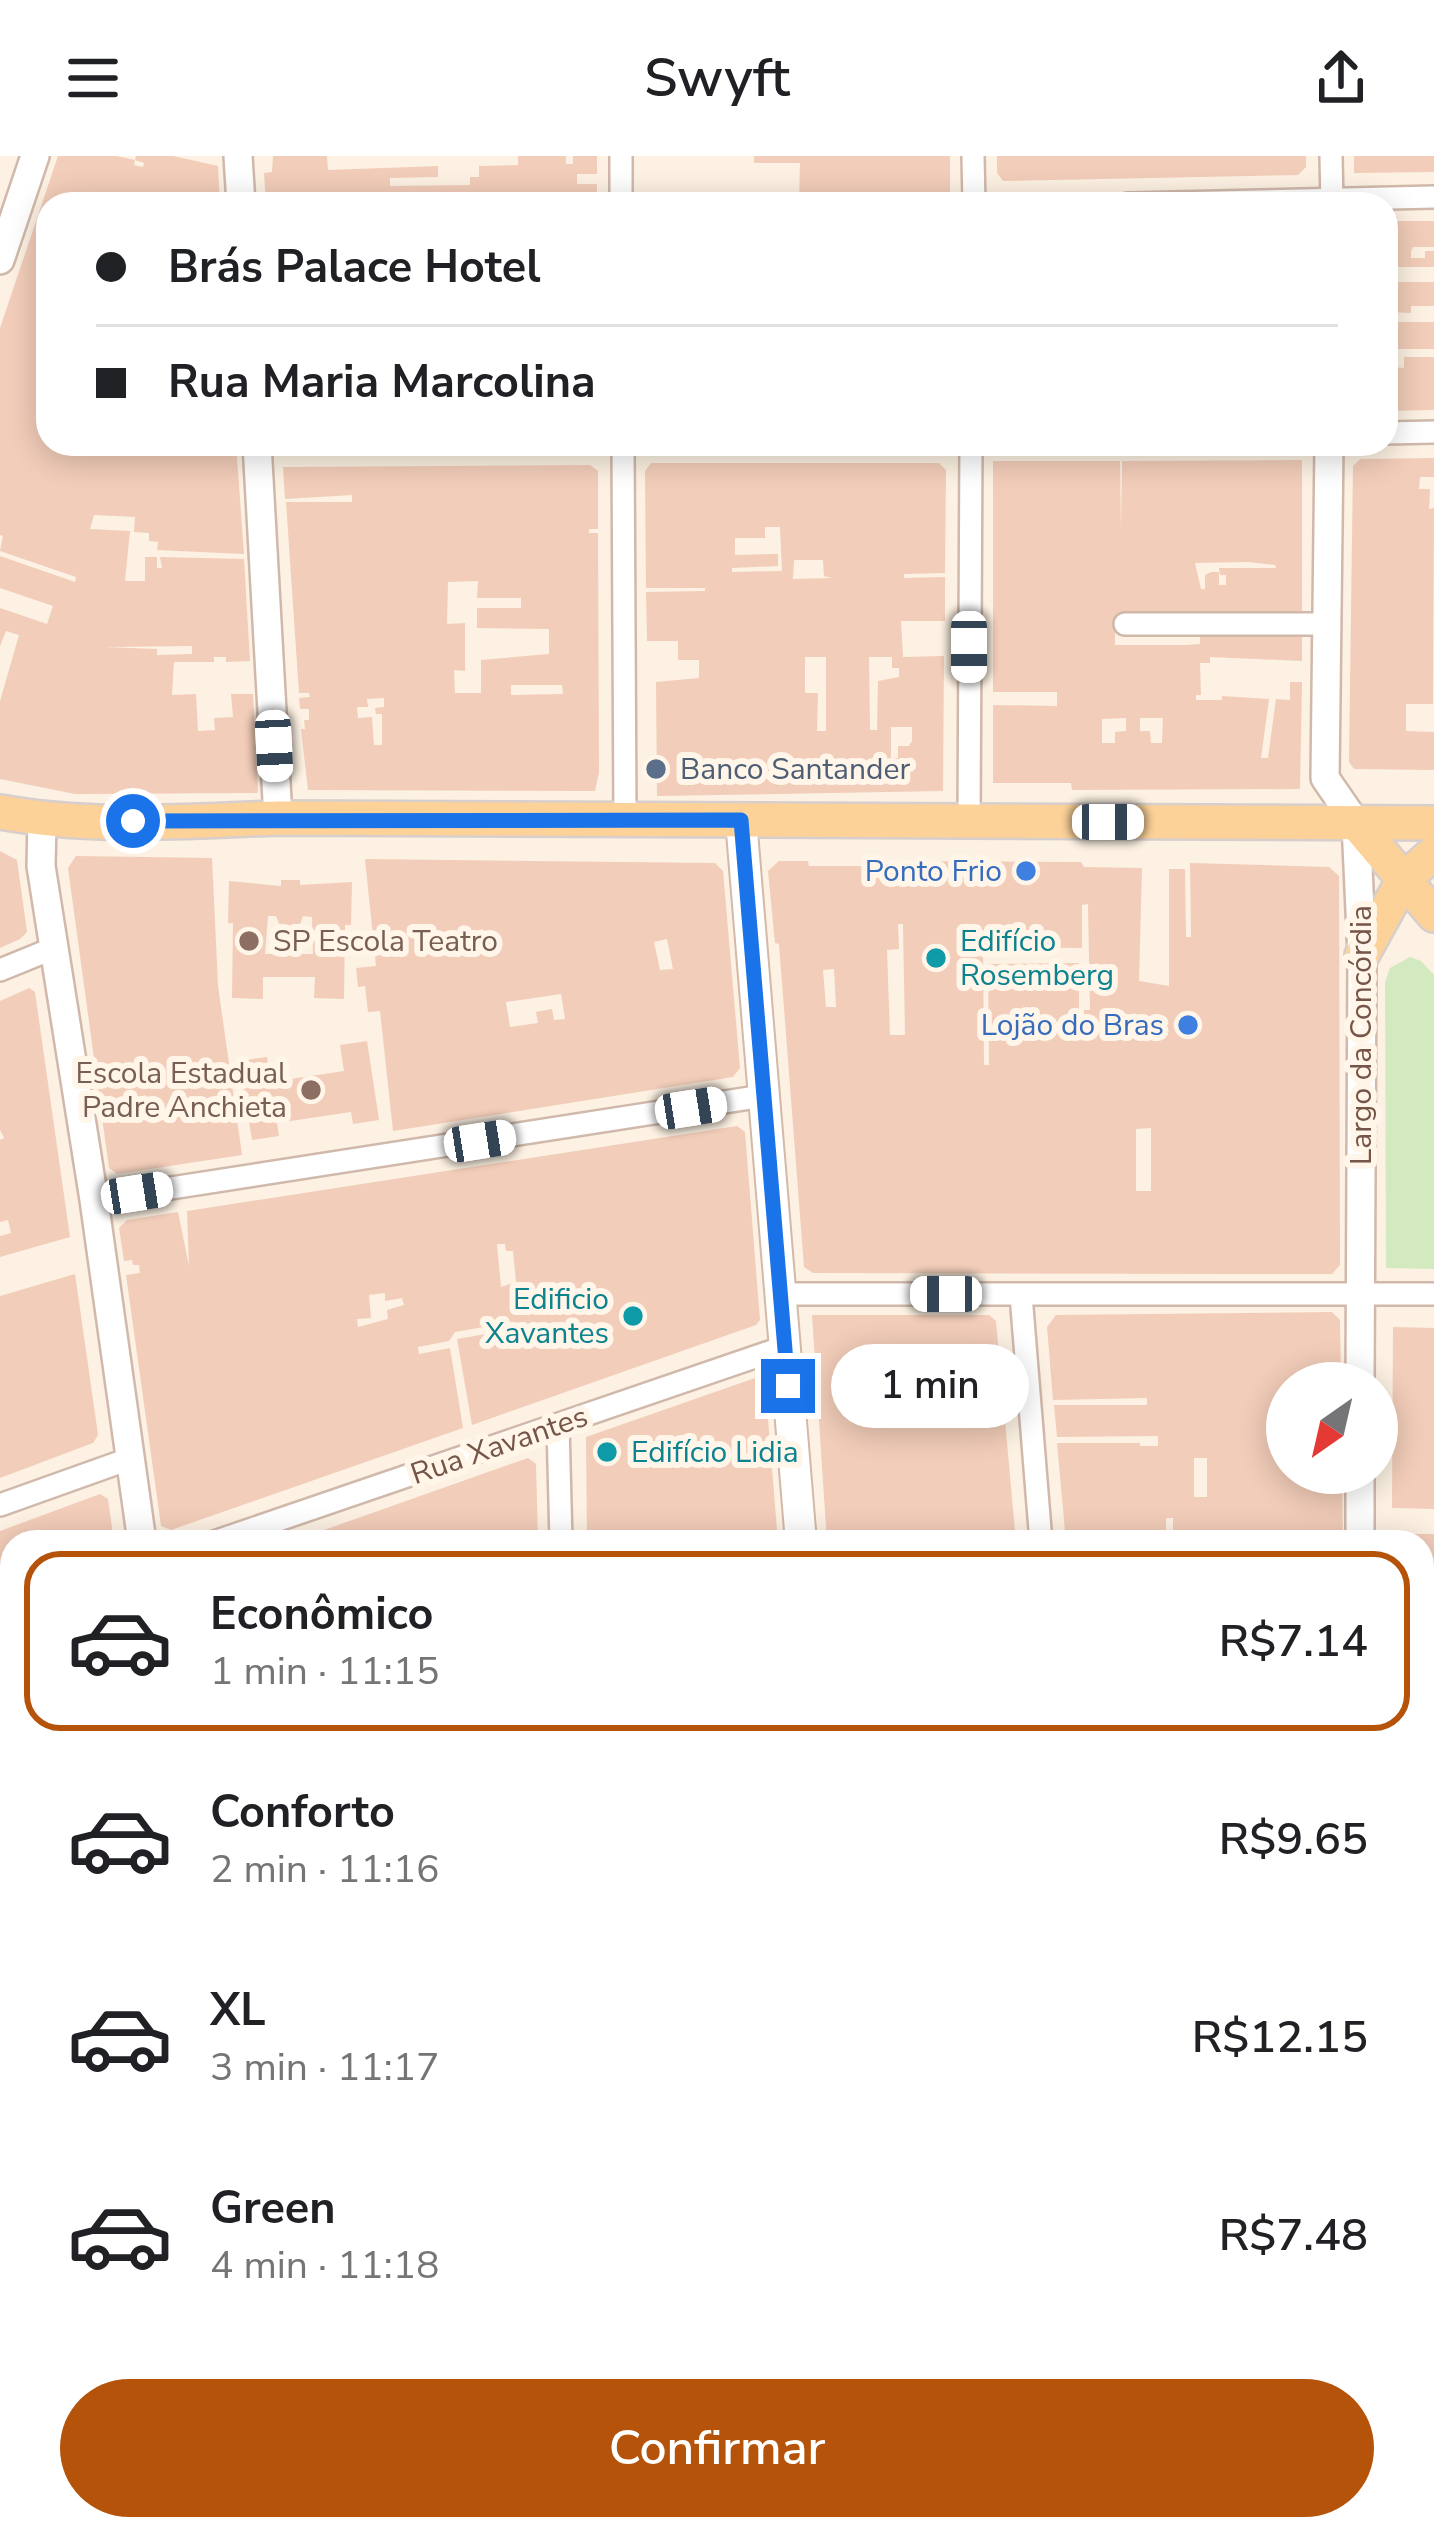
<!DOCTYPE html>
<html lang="pt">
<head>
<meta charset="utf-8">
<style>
  :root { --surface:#fff; --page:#f2f2f2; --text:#202124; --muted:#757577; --line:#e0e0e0; --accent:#b45309 }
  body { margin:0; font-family:"Nunito Sans",sans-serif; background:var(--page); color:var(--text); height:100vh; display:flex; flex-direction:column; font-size:45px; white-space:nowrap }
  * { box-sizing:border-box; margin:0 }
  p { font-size:39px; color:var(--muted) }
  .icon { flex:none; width:66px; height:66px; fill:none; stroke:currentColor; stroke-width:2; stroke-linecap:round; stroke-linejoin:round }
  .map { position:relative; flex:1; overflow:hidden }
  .details { position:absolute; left:0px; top:1374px; width:1434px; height:1011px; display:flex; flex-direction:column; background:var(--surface); border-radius:36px 36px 0 0; box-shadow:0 6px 30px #0003 }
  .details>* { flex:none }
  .top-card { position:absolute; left:36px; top:36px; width:1362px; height:264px; border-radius:36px; box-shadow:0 6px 30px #0003; display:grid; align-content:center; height:264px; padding:0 60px; background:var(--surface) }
  .needle { width:78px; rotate:214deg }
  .controls { position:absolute; left:1266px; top:1206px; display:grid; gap:24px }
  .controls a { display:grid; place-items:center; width:132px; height:132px; border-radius:50%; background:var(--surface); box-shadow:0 6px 30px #0003; font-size:60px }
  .end { position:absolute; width:54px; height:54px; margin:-27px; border:15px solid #1a73e8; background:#fff; box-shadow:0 0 0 6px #fff }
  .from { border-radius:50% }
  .bubble { position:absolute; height:84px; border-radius:42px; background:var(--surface); box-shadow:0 6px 30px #0003; font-size:39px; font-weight:600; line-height:84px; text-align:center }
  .car { position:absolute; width:36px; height:72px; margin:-36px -18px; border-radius:15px; box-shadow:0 0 9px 3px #0007; background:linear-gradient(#fff 24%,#345 0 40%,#fff 0 76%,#345 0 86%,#fff 0) }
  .top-card b { display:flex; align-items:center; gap:42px; height:114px; font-size:45px }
  .top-card b+b { border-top:3px solid var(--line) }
  .top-card i { width:30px; height:30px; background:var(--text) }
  ul { padding:21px 0 0; list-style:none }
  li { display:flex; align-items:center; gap:36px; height:180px; margin:0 24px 18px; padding:0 36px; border:6px solid transparent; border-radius:36px }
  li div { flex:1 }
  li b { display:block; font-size:45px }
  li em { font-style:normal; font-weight:600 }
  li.on { border-color:var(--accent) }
  li>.icon { width:108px; height:108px; stroke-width:1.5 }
  .button { display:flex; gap:24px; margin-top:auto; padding:24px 60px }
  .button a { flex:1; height:138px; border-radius:72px; background:var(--accent); color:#fff; font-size:48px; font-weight:600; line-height:138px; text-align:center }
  header { display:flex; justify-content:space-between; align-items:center; height:156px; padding:0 60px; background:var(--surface); font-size:54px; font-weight:600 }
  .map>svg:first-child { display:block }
  .green { fill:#d3eac0 }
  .building { fill:#f2cdb9; fill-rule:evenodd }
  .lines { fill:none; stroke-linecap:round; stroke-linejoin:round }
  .minor-casing { stroke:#d0b9ab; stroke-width:26 }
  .tertiary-casing { stroke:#d0b9ab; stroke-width:32 }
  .secondary-casing { stroke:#d3b9a8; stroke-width:34 }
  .primary-casing { stroke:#d8cfcc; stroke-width:38 }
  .minor { stroke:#fff; stroke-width:21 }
  .tertiary { stroke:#fff; stroke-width:27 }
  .secondary { stroke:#fff; stroke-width:30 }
  .primary { stroke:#fcd299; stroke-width:33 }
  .route { stroke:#1a73e8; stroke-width:15 }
  .service-dot { fill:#5c6f8a; stroke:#fff5e8; stroke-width:4.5 }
  .shop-dot { fill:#3f7fe0; stroke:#fff5e8; stroke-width:4.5 }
  .education-dot { fill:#8d6e63; stroke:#fff5e8; stroke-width:4.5 }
  .culture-dot { fill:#0f9aa8; stroke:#fff5e8; stroke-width:4.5 }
  .labels { text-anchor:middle; stroke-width:12; stroke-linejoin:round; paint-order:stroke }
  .service-label { font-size:30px; fill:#4e5e75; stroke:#fff5e8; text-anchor:start }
  .shop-label { font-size:30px; fill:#366cbe; stroke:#fff5e8; text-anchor:end }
  .education-label { font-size:30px; fill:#785e54; stroke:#fff5e8; text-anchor:start }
  .culture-label { font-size:30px; fill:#0d838f; stroke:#fff5e8; text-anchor:start }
  .street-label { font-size:30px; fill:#745548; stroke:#fff5e8 }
</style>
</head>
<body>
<header><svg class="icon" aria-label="menu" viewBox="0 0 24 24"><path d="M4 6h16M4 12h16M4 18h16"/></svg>Swyft<svg class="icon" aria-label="share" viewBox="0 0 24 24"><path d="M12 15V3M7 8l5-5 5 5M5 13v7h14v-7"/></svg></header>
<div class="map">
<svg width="1434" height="2383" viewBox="0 0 1434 2383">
  <rect width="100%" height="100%" fill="#fcf1e2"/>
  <path class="green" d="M 1410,801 L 1421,805 L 1434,819 L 1434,1113 L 1386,1112 L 1385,826 L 1390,812 Z"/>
  <g class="building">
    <path d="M 58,0 L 116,0 L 135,4 L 134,9 L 143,11 L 144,7 L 135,4 L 136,0 L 173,0 L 218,10 L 220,48 L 150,48 L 120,41 L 118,48 L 48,48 L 48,288 L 236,288 L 244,398 L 157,394 L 158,386 L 149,385 L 149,377 L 134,376 L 135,361 L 94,359 L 90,373 L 130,375 L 125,425 L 145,425 L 145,401 L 157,401 L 157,412 L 162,412 L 160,401 L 244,403 L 250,505 L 226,506 L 226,501 L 214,501 L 214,506 L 174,506 L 172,539 L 196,538 L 198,575 L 215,574 L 214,562 L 233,561 L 231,538 L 253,538 L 258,637 L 75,638 L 0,623 L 0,545 L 19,479 L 6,475 L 0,490 L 0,452 L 47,468 L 53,450 L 0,432 L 0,400 L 75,426 L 76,421 L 0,395 L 3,380 L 0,379 L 0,172 ZM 192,490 L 192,498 L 157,499 L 157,493 L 104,491 Z"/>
    <path d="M 273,0 L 327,0 L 328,14 L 438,10 L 438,21 L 390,22 L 390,30 L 470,29 L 470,21 L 479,21 L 479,10 L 518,9 L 518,0 L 566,0 L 566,8 L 573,8 L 573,0 L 597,0 L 597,18 L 577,18 L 577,28 L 597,28 L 597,48 L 266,48 L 264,17 L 272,16 Z"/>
    <path d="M 754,0 L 950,0 L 950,48 L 799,46 L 800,7 L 754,7 Z"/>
    <path d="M 997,0 L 1306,0 L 1306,11 L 1298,19 L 1003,25 L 997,17 Z"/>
    <path d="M 1354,0 L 1434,0 L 1434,16 L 1354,17 Z"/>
    <path d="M 751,40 L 751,48 L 645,48 L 645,41 Z"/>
    <path d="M 1386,65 L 1434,65 L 1434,91 L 1413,91 L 1411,95 L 1411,102 L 1425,102 L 1425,95 L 1434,95 L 1434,111 L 1386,111 Z"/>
    <path d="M 1386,126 L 1434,126 L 1434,150 L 1411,150 L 1411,157 L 1386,156 Z"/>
    <rect x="1386" y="166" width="48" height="27"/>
    <path d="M 1404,201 L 1434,201 L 1434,254 L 1386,255 L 1386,222 L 1394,223 L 1394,211 L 1404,212 Z"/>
    <path d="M 1434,302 L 1434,321 L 1420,321 L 1419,333 L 1430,333 L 1429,353 L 1434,352 L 1433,548 L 1406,548 L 1406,575 L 1434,576 L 1434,614 L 1354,613 L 1349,606 L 1353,310 L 1360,303 Z"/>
    <path d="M 1302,304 L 1302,460 L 1115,475 L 1115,489 L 1187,489 L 1200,488 L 1200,473 L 1302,473 L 1302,505 L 1210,501 L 1210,507 L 1200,507 L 1201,539 L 1196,539 L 1196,544 L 1222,544 L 1222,540 L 1269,543 L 1261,602 L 1268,602 L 1276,543 L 1290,544 L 1290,526 L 1302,526 L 1300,633 L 1072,634 L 1071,627 L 993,627 L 993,549 L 1057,550 L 1057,536 L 993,536 L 993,305 L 1120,305 L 1121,375 L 1122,305 ZM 1248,406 L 1275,409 L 1276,412 L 1219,412 L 1220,419 L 1226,419 L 1226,429 L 1219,429 L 1219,416 L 1211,416 L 1205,419 L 1205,433 L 1201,433 L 1195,407 ZM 1126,562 L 1126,575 L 1115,576 L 1115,587 L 1102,587 L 1102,563 ZM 1140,562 L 1163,562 L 1162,587 L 1151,587 L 1150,575 L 1140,575 Z"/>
    <path d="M 651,307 L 939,307 L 946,314 L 945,417 L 904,418 L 904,422 L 945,421 L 945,465 L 901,465 L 903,501 L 944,500 L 943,635 L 657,640 L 656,526 L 699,522 L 699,504 L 678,504 L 678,485 L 647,485 L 646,436 L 705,435 L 705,432 L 646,432 L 645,315 ZM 765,371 L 780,371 L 782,415 L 732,416 L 732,412 L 778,410 L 778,398 L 735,399 L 735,382 L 765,382 ZM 794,404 L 823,404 L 824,420 L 832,422 L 793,423 ZM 805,501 L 826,501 L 826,575 L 817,575 L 818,537 L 805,537 ZM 869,501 L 892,501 L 892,512 L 899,512 L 899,521 L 878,525 L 877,574 L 870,574 ZM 891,571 L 912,571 L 912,585 L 909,590 L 898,590 L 898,602 L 891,602 Z"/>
    <path d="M 590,309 L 598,315 L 598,373 L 589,373 L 589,377 L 598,377 L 599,616 L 595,635 L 308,634 L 301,573 L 305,573 L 304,564 L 309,564 L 309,553 L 300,553 L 299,542 L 310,541 L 309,537 L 299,537 L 286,346 L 352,346 L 352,339 L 285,343 L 283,311 ZM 478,425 L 477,442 L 521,442 L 521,452 L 477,452 L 477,472 L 549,473 L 549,498 L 481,504 L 481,537 L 455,537 L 454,514 L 465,515 L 465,467 L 447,468 L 448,426 ZM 511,529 L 562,529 L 563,538 L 511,539 ZM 384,542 L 384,551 L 375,552 L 376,558 L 382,558 L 382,589 L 374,589 L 372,561 L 358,562 L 357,551 L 368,551 L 367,543 Z"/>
    <path d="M 0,695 L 17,704 L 27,776 L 20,783 L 0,792 Z"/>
    <path d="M 76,700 L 212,702 L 218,830 L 242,999 L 117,1018 L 109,1012 L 68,712 Z"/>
    <path d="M 365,703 L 715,707 L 723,715 L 740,912 L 733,921 L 393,975 L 380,855 L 368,856 L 365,830 L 358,831 L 356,812 L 376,810 ZM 667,783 L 673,813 L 660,814 L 654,786 ZM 561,838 L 565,863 L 554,864 L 552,853 L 536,856 L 538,867 L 510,871 L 506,846 Z"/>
    <path d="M 779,705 L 808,705 L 809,710 L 902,710 L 902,705 L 1081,706 L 1084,711 L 1142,712 L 1139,825 L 1169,830 L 1169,713 L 1185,713 L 1186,781 L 1191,781 L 1190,707 L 1329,711 L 1339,720 L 1340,1109 L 1332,1118 L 1237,1118 L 813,1117 L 804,1111 L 779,788 L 775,787 L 768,715 ZM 1088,748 L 1090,854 L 1084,854 L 1084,867 L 1079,867 L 1079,807 L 988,808 L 989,909 L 984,909 L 983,791 L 1082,792 L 1082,749 ZM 898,768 L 903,768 L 905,879 L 890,879 L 887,794 L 899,793 ZM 834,813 L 836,851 L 826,851 L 823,814 ZM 1151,972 L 1151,1035 L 1136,1035 L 1136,973 Z"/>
    <path d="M 281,724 L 300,724 L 300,729 L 352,726 L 351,769 L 345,769 L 344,843 L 314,842 L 315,821 L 263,821 L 263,843 L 232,842 L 233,767 L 228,767 L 229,725 L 281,730 ZM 268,760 L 276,760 L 280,770 L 299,771 L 303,760 L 312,761 L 313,798 L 265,798 Z"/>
    <path d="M 29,832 L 35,836 L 70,1081 L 0,1101 L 0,1080 L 11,1077 L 8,1064 L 0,1066 L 0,984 L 4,982 L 0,974 L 0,845 Z"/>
    <path d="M 367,885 L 379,964 L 353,968 L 351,956 L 277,967 L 279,980 L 252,984 L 239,905 L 267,901 L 271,926 L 344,915 L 340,889 Z"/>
    <path d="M 737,970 L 745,976 L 760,1164 L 756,1169 L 472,1269 L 457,1183 L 486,1178 L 484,1171 L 455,1176 L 449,1185 L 418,1191 L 419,1198 L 450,1192 L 463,1272 L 171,1374 L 161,1370 L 126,1119 L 140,1117 L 139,1109 L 133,1109 L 132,1104 L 124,1105 L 119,1072 L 127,1064 L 178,1056 L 189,1110 L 187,1055 ZM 497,1088 L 505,1088 L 506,1095 L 513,1095 L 516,1126 L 501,1131 ZM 385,1137 L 385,1145 L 402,1142 L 404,1149 L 387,1154 L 388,1163 L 358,1171 L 357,1163 L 371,1162 L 369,1139 Z"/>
    <path d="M 75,1118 L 98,1279 L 93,1287 L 0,1322 L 0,1140 Z"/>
    <path d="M 1332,1156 L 1340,1164 L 1341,1227 L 1287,1227 L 1287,1317 L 1342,1317 L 1343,1386 L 1173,1386 L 1173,1362 L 1166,1362 L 1166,1386 L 1066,1386 L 1057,1287 L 1140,1287 L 1140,1290 L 1158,1290 L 1158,1280 L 1057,1281 L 1054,1249 L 1147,1249 L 1147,1242 L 1053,1244 L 1047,1171 L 1056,1159 ZM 1194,1302 L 1207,1302 L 1207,1341 L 1194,1341 Z"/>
    <path d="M 812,1159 L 989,1159 L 996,1165 L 1016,1386 L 827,1386 Z"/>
    <path d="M 1393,1171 L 1434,1172 L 1434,1353 L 1392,1352 Z"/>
    <path d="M 758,1221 L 765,1226 L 778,1386 L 587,1386 L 586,1281 Z"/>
    <path d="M 528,1302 L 536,1308 L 538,1386 L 290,1386 Z"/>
    <path d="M 100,1338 L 108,1343 L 114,1386 L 12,1386 L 11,1456 L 7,1443 L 0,1446 L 0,1375 Z"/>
    <path d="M 1375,1378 L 1434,1378 L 1434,1421 L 1422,1421 L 1422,1386 L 1375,1386 Z"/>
    <rect x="1422" y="1451" width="12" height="128"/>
    <path d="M 12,1457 L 12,1592 L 0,1610 L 0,1462 Z"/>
    <path d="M 1422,1626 L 1434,1626 L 1434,1687 L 1423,1689 Z"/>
    <path d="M 3,1709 L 12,1715 L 12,2373 L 34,2373 L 27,2383 L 0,2383 L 0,1931 L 9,1916 L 0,1911 L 0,1710 Z"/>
    <path d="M 1422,1921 L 1434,1928 L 1434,2319 L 1422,2336 Z"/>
    <path d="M 91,2373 L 392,2373 L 387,2383 L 85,2383 Z"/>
    <path d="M 447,2373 L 518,2373 L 512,2383 L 442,2383 Z"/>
    <path d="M 533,2373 L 879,2373 L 882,2375 L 877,2383 L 693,2383 L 687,2380 L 685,2383 L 527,2383 Z"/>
    <path d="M 940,2373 L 1082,2373 L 1099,2383 L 934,2383 Z"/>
    <path d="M 1206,2373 L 1351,2373 L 1356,2379 L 1361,2373 L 1396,2373 L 1388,2383 L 1223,2383 Z"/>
  </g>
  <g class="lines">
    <g class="minor-casing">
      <g id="minor">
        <path d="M 621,0 L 621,48"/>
        <path d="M 973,0 L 974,48"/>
        <path d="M 1331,0 L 1332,48"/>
        <path d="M 1128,48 L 1434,41"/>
        <path d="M 1386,277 L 1434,276"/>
        <path d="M 623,288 L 625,663"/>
        <path d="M 1125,468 L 1327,468"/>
        <path d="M 969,665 L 971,288"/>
        <path d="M 0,814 L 54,792"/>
        <path d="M 94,1044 L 763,940"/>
        <path d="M 780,1138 L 1434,1138"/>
        <path d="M 1021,1139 L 1041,1386"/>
        <path d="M 558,1269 L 561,1386"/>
        <path d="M 0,1349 L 129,1303"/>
        <path d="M 214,1386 L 784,1191"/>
        <path d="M 1422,1438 L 1434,1437"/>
        <path d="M 54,2383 L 61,2373"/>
      </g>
    </g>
    <g class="tertiary-casing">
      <g id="tertiary">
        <path d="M 238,0 L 241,48"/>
        <path d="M 0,104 L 35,0"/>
        <path d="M 257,288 L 278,662"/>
        <path d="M 1329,288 L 1325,622 L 1356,667 L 1362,799 L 1360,1227"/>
        <path d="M 42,664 L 41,710 L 94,1044 L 142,1386"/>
        <path d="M 1360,1386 L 1360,1317"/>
        <path d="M 1422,1602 L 1434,1602"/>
        <path d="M 0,1657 L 12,1637"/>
        <path d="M 900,2383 L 906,2373"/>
      </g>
    </g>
    <g class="secondary-casing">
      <g id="secondary">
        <path d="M 741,664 L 801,1386"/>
        <path d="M 0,1673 L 12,1680"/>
        <path d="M 1144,2373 L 1160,2383"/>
        <path d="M 418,2383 L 422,2373"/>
        <path d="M 1415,2383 L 1434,2356"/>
      </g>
    </g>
    <g class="primary-casing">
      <g id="primary">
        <path d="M 0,656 C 91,673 186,665 278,662 L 1434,667"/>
        <path d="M 1356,667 L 1434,759"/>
        <path d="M 1362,799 L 1404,723 L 1434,697"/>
      </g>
    </g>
    <use href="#minor" class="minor"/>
    <use href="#tertiary" class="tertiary"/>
    <use href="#secondary" class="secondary"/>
    <use href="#primary" class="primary"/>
  </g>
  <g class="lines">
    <path class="route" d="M 133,665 L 741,664 L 788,1230"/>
  </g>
  <circle class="service-dot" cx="656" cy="613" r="12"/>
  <g class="shop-dot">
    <circle cx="1026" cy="715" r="12"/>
    <circle cx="1188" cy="869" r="12"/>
  </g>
  <g class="education-dot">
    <circle cx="249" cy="785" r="12"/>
    <circle cx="311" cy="934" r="12"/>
  </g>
  <g class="culture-dot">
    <circle cx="936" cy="802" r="12"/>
    <circle cx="633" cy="1160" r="12"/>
    <circle cx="607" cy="1296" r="12"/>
  </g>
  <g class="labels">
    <g class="service-label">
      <text x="680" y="623">Banco Santander</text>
    </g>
    <g class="shop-label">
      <text x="1002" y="725">Ponto Frio</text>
      <text x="1164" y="879">Lojão do Bras</text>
    </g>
    <g class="education-label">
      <text x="273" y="795">SP Escola Teatro</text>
      <text x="287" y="927" text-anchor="end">Escola Estadual<tspan x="287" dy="34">Padre Anchieta</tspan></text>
    </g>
    <g class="culture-label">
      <text x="960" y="795">Edifício<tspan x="960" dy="34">Rosemberg</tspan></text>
      <text x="609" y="1153" text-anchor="end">Edificio<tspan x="609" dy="34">Xavantes</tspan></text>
      <text x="631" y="1306">Edifício Lidia</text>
    </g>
    <g class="street-label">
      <text transform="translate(1361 879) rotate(-90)" y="10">Largo da Concórdia</text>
      <text transform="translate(499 1289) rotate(-19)" y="10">Rua Xavantes</text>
    </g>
  </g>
</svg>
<div class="controls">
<a><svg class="needle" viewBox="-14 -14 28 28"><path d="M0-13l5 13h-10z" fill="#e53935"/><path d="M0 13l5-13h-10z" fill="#757577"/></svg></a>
</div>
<i class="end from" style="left:133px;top:665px"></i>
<i class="end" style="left:788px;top:1230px"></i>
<div class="bubble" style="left:831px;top:1188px;width:198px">1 min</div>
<i class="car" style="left:969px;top:491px;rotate:180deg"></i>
<i class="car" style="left:274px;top:590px;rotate:177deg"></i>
<i class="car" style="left:1108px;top:666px;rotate:90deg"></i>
<i class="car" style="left:691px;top:952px;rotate:81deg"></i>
<i class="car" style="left:480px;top:985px;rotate:81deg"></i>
<i class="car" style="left:137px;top:1037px;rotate:81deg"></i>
<i class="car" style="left:946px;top:1138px;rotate:270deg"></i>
<div class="top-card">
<b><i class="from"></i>Brás Palace Hotel</b>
<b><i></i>Rua Maria Marcolina</b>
</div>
<section class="details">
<ul>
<li class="on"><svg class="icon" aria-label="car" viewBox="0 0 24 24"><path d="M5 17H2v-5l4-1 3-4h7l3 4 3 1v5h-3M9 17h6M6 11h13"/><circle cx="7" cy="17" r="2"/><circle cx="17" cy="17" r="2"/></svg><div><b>Econômico</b><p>1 min · 11:15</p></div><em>R$7.14</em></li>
<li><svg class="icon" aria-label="car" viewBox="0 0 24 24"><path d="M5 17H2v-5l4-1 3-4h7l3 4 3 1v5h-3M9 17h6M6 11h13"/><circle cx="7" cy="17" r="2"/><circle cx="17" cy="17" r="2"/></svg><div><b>Conforto</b><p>2 min · 11:16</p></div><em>R$9.65</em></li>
<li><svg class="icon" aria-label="car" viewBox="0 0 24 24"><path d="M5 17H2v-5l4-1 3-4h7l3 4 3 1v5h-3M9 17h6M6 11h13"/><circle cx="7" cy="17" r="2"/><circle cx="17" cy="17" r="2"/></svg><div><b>XL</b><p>3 min · 11:17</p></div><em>R$12.15</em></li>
<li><svg class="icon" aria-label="car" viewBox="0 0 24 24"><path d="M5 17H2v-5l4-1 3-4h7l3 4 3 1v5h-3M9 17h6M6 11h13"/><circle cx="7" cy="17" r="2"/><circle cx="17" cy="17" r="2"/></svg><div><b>Green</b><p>4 min · 11:18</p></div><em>R$7.48</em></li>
</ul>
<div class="button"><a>Confirmar</a></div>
</section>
</div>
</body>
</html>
